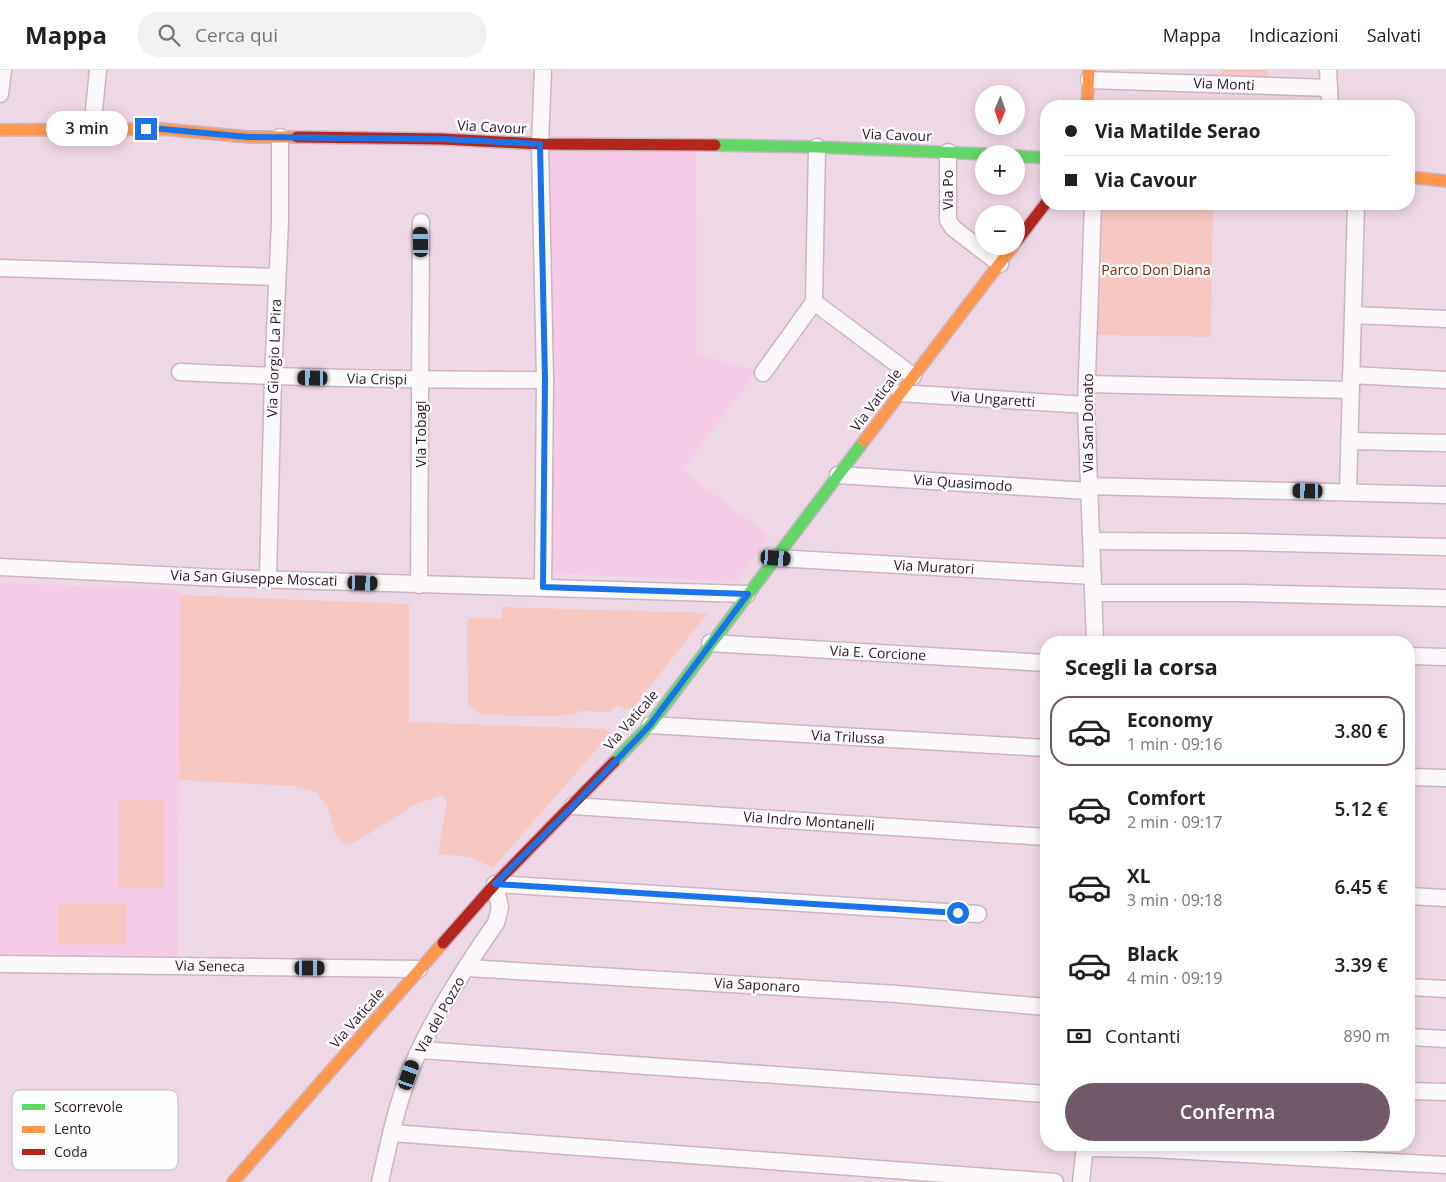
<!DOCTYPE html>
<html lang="it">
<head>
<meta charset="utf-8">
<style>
  :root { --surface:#fff; --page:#f2f2f2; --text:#202124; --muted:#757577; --line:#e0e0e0; --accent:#715969 }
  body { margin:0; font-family:"Open Sans",sans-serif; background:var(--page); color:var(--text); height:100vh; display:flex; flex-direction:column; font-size:19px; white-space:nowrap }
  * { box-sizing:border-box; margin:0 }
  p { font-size:16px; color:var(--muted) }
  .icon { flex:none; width:28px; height:28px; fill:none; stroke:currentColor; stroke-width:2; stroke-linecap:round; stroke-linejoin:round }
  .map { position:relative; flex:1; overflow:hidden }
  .side { position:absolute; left:1040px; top:566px; width:375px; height:515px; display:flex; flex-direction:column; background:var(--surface); border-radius:20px; box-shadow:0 2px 12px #0003 }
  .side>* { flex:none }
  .top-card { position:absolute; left:1040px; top:30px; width:375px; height:110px; border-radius:20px; box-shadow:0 2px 12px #0003; display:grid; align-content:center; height:110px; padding:0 25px; background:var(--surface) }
  .needle { width:32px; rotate:182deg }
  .fabs { position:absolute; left:975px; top:15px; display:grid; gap:10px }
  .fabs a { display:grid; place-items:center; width:50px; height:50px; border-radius:50%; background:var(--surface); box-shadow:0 2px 12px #0003; font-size:25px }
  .end { position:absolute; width:22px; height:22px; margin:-11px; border:6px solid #1a73e8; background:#fff; box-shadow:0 0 0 2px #fff }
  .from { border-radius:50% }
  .bubble { position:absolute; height:35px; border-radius:18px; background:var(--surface); box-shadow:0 2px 12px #0003; font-size:16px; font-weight:600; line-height:35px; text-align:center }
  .car { position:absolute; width:15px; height:30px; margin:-15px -8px; border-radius:6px; box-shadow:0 0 4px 1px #0007; background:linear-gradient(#222 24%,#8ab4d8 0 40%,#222 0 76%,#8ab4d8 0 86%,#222 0) }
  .top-card b { display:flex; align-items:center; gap:18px; height:48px; font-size:19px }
  .top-card b+b { border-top:1px solid var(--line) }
  .top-card i { width:12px; height:12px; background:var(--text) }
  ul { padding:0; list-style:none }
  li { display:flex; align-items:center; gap:15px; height:70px; margin:0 10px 8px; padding:0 15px; border:2px solid transparent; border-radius:20px }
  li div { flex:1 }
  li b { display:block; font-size:19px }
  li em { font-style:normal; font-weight:600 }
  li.selected { border-color:var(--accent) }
  li>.icon { width:45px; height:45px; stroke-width:1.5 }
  h2 { padding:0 25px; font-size:22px; line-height:60px }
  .pay { display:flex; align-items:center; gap:12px; height:55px; padding:0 25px; font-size:19px }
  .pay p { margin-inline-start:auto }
  .cta { display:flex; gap:10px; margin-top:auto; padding:10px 25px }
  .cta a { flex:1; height:58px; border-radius:30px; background:var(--accent); color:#fff; font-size:20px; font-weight:600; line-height:58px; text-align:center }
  header { display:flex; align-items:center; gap:30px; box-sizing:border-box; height:70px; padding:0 25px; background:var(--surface); border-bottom:1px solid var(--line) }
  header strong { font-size:24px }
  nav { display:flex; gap:28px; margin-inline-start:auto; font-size:18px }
  .search { width:350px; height:45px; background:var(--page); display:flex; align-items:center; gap:12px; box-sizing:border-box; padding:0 18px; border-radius:28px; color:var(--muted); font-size:19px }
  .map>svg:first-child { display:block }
  .built { fill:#f6cbe7 }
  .green { fill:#f6c8c1 }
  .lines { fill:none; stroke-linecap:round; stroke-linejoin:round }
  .street-casing { stroke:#cbb4c3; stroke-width:19 }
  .fast-casing { stroke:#cbb4c3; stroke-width:14 }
  .slow-casing { stroke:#cbb4c3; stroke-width:14 }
  .jam-casing { stroke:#cbb4c3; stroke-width:14 }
  .street { stroke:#fdf9fb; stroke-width:16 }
  .fast { stroke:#63d668; stroke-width:11 }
  .slow { stroke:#ff974d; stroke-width:11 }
  .jam { stroke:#b3261e; stroke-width:11 }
  .route { stroke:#1a73e8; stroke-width:6 }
  .labels { text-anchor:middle; stroke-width:5; stroke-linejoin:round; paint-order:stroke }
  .street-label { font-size:14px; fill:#2d1525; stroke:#fefefe }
  .park-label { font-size:14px; fill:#782600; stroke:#fefefe }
  .key { fill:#fefefe; stroke:#bfb8bd; stroke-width:1 }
  .key-label { font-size:14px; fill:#2d1525 }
</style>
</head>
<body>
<header>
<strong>Mappa</strong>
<div class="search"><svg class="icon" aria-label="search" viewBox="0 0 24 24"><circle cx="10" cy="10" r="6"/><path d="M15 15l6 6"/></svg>Cerca qui</div>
<nav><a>Mappa</a><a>Indicazioni</a><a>Salvati</a></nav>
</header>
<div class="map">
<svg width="1446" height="1112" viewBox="0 0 1446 1112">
  <rect width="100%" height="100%" fill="#efd8e6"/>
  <g class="built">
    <path d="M 550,81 L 696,81 L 697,284 L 757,301 L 682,400 L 770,466 L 736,512 L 551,503 Z"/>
    <path d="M 0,513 L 180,520 L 178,887 L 0,887 Z"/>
  </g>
  <g class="green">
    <path d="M 1221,0 L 1267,0 L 1267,11 L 1221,9 Z"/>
    <path d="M 1100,134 L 1213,134 L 1211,267 L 1098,265 Z"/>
    <path d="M 180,525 L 409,534 L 409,652 L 603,659 L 612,662 L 493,798 L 470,787 L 438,784 L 447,730 L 441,725 L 414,735 L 361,769 L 346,775 L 336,766 L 327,736 L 316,722 L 295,716 L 179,710 Z"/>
    <path d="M 502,537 L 708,543 L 633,638 L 627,640 L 618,635 L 610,642 L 580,641 L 573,645 L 550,646 L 482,645 L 475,641 L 468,634 L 467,551 L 469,548 L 502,549 Z"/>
    <path d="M 119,729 L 164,730 L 164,817 L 118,817 Z"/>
    <rect x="58" y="834" width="69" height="41"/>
  </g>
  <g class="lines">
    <g class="street-casing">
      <g id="street">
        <path d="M 543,0 L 540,74 L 545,310 L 543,517"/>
        <path d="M 1328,0 L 1330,36"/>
        <path d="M 1089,10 L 1329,18"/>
        <path d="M 0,24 L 3,0"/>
        <path d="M 92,60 L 98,0"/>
        <path d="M 948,82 L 948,150 L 953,158 L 1000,194"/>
        <path d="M 1093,134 L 1086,335 L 1095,572"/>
        <path d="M 0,198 L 277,207"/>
        <path d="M 814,232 L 913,306"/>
        <path d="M 1353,245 L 1446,249"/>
        <path d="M 180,302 C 302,308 423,310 545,310"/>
        <path d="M 763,303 L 814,232 L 817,77"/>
        <path d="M 1351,305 L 1446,310"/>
        <path d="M 1087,314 L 1351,320"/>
        <path d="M 900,323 L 1086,335"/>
        <path d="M 1349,371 L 1446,373"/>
        <path d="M 838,405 L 1088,421"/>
        <path d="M 1088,416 L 1446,425"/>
        <path d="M 1348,422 L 1356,134"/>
        <path d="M 1092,471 L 1240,472 L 1446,477"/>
        <path d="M 776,488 L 1093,506"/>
        <path d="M 0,497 L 221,508 L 747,524"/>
        <path d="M 268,509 L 273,307 L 280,152 L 280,67"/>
        <path d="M 419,515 L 421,152"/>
        <path d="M 1094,523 L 1242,523 L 1446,528"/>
        <path d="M 710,573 L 1046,593"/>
        <path d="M 1409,586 L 1446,587"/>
        <path d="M 650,655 L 1046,678"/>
        <path d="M 1409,707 L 1446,708"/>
        <path d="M 573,736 L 1046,767"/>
        <path d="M 1409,826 L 1446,828"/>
        <path d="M 0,894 L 419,899"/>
        <path d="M 467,898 L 897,924 L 1046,937"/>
        <path d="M 1409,917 L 1446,919"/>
        <path d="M 1409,967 L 1446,969"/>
        <path d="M 421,980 L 1046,1024"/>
        <path d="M 1409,1021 L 1446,1022"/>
        <path d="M 391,1063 L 1055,1112"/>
        <path d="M 1085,1078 L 1150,1079 L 1446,1095"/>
        <path d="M 380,1112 C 389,1073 397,1032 413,994 C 435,944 465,897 496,853 L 500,837 L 495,814 L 978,844"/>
        <path d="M 1081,1112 L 1085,1075"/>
      </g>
    </g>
    <g class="fast-casing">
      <g id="fast">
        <path d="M 715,75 L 817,77 L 984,84"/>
        <path d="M 1016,86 L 1046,88"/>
        <path d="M 614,692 L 650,655 L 864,371"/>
      </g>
    </g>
    <g class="slow-casing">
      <g id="slow">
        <path d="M 1087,36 L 1089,0"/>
        <path d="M 0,60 L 162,59 L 249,67 L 297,67"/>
        <path d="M 1409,107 L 1446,111"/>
        <path d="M 864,371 L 1013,176"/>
        <path d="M 233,1112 L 443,873"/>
      </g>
    </g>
    <g class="jam-casing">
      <g id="jam">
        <path d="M 297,67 L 442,69 L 540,74 L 715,75"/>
        <path d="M 1016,172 L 1046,133"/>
        <path d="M 443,873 L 495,814 L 614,692"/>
      </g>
    </g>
    <use href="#street" class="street"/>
    <use href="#fast" class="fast"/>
    <use href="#slow" class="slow"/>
    <use href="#jam" class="jam"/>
  </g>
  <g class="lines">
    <path class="route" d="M 146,59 L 162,59 L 248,67 L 442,69 L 540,74 L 545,310 L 543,517 L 748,524 L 650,655 L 573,736 L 495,814 L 958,843"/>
  </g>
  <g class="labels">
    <g class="street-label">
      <text transform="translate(1224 14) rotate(2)" y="5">Via Monti</text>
      <text transform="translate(492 57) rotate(3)" y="5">Via Cavour</text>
      <text transform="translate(897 65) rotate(2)" y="5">Via Cavour</text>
      <text transform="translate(948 120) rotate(-90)" y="5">Via Po</text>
      <text transform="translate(274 288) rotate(-88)" y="5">Via Giorgio La Pira</text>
      <text transform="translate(377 309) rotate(1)" y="5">Via Crispi</text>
      <text transform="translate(993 329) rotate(4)" y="5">Via Ungaretti</text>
      <text transform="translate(876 330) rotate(-53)" y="5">Via Vaticale</text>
      <text transform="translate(1088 353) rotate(-90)" y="5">Via San Donato</text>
      <text transform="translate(421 364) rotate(-90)" y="5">Via Tobagi</text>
      <text transform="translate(963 413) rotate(4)" y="5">Via Quasimodo</text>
      <text transform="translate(934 497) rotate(3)" y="5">Via Muratori</text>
      <text transform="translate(254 508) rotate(2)" y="5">Via San Giuseppe Moscati</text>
      <text transform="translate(878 583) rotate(3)" y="5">Via E. Corcione</text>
      <text transform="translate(631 650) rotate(-49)" y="5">Via Vaticale</text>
      <text transform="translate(848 667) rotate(3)" y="5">Via Trilussa</text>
      <text transform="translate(809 751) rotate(4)" y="5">Via Indro Montanelli</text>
      <text transform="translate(210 896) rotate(1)" y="5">Via Seneca</text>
      <text transform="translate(757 915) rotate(3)" y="5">Via Saponaro</text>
      <text transform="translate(440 945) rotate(-61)" y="5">Via del Pozzo</text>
      <text transform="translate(357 948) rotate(-49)" y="5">Via Vaticale</text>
    </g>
    <g class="park-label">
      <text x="1156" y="205">Parco Don Diana</text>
    </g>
  </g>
  <rect x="12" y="1020" width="166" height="80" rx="8" class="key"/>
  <rect x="22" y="1034" width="23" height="6" fill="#63d668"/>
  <rect x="22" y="1056" width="23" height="7" fill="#ff974d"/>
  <rect x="22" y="1079" width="23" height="6" fill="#b3261e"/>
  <g class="key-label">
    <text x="54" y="1042">Scorrevole</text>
    <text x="54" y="1064">Lento</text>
    <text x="54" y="1087">Coda</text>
  </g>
</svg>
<div class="fabs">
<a><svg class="needle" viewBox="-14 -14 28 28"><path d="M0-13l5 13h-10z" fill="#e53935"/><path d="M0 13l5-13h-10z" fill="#757577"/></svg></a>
<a>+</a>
<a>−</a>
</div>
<i class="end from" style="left:958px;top:843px"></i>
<i class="end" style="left:146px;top:59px"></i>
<div class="bubble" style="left:46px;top:41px;width:82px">3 min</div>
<i class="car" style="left:421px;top:172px;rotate:359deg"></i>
<i class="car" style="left:313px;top:308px;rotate:271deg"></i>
<i class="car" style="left:1308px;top:421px;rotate:271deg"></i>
<i class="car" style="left:776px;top:488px;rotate:94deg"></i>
<i class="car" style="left:363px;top:513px;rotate:92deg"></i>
<i class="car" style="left:310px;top:898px;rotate:90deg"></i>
<i class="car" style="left:409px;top:1005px;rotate:19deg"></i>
<div class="top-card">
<b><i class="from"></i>Via Matilde Serao</b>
<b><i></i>Via Cavour</b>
</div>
<section class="side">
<h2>Scegli la corsa</h2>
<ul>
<li class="selected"><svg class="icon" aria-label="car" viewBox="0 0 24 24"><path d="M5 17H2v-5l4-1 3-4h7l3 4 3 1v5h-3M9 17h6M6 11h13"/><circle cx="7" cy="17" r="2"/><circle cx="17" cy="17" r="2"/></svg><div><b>Economy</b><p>1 min · 09:16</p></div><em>3.80 €</em></li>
<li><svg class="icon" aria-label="car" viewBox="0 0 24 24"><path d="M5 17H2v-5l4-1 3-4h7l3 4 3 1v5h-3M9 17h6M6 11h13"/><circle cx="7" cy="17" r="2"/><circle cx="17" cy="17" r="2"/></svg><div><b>Comfort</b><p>2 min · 09:17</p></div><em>5.12 €</em></li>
<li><svg class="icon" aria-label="car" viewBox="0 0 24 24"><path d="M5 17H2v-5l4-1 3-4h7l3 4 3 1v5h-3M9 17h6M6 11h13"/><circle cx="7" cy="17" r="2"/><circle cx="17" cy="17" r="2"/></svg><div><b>XL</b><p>3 min · 09:18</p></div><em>6.45 €</em></li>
<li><svg class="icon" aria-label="car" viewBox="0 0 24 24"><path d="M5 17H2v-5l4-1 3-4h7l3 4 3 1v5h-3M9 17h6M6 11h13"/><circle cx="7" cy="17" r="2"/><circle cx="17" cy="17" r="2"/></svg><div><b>Black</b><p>4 min · 09:19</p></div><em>3.39 €</em></li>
</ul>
<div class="pay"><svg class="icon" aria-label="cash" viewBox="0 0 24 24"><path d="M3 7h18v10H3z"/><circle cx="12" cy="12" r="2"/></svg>Contanti<p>890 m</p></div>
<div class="cta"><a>Conferma</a></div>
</section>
</div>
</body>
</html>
